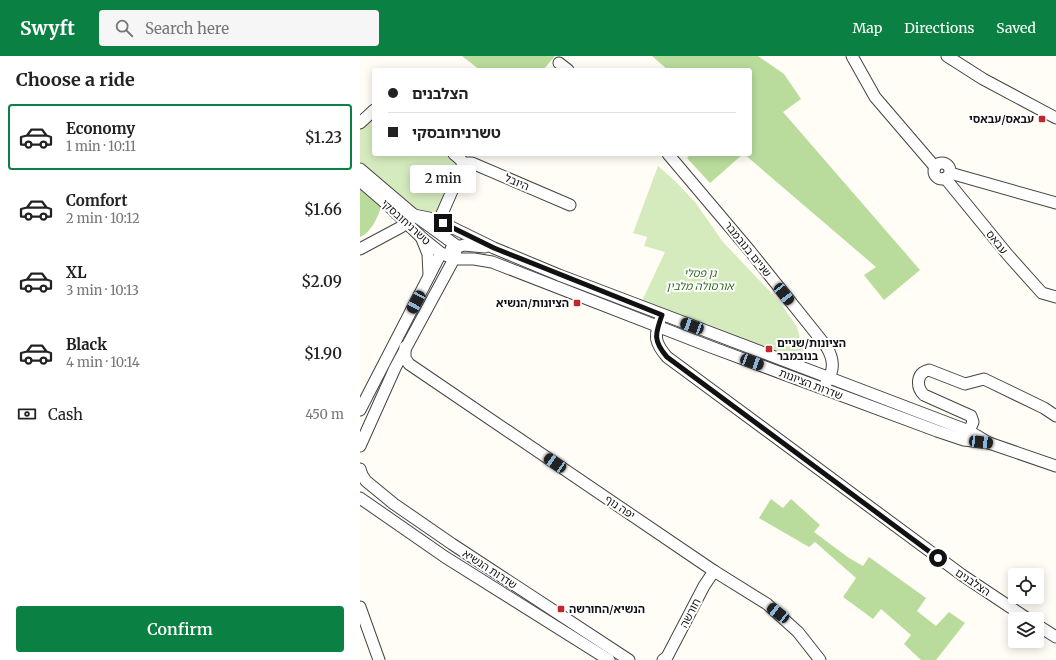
<!DOCTYPE html>
<html lang="en">
<head>
<meta charset="utf-8">
<style>
  :root { --surface:#fff; --page:#f6f6f6; --text:#222; --muted:#767676; --line:#e0e0e0; --accent:#0b8043 }
  body { margin:0; font-family:Merriweather,"Noto Sans Hebrew",serif; background:var(--page); color:var(--text); height:100vh; display:flex; flex-direction:column; font-size:15px; white-space:nowrap }
  * { box-sizing:border-box; margin:0 }
  p { font-size:13px; color:var(--muted) }
  .icon { flex:none; width:22px; height:22px; fill:none; stroke:currentColor; stroke-width:2; stroke-linecap:round; stroke-linejoin:round }
  .map { position:relative; flex:1; overflow:hidden }
  .panel { display:flex; flex-direction:column; background:var(--surface); width:360px }
  .panel>* { flex:none }
  .guide { position:absolute; left:12px; top:12px; width:380px; height:88px; border-radius:4px; box-shadow:0 2px 10px #0003; display:grid; align-content:center; height:88px; padding:0 16px; background:var(--surface) }
  .controls { position:absolute; left:648px; top:512px; display:grid; gap:8px }
  .controls a { display:grid; place-items:center; width:36px; height:36px; border-radius:4px; background:var(--surface); box-shadow:0 2px 10px #0003; font-size:20px }
  .end { position:absolute; width:18px; height:18px; margin:-9px; border:5px solid #111; background:#fff; box-shadow:0 0 0 2px #fff }
  .from { border-radius:50% }
  .bubble { position:absolute; height:28px; border-radius:4px; background:var(--surface); box-shadow:0 2px 10px #0003; font-size:13px; font-weight:600; line-height:28px; text-align:center }
  .car { position:absolute; width:12px; height:24px; margin:-12px -6px; border-radius:5px; box-shadow:0 0 3px 1px #0007; background:linear-gradient(#222 24%,#8ab4d8 0 40%,#222 0 76%,#8ab4d8 0 86%,#222 0) }
  .guide b { display:flex; align-items:center; gap:14px; height:38px; font-size:15px }
  .guide b+b { border-top:1px solid var(--line) }
  .guide i { width:10px; height:10px; background:var(--text) }
  ul { padding:0; list-style:none }
  li { display:flex; align-items:center; gap:12px; height:66px; margin:0 8px 6px; padding:0 8px; border:2px solid transparent; border-radius:4px }
  li div { flex:1 }
  li b { display:block; font-size:15px }
  li em { font-style:normal; font-weight:600 }
  li.current { border-color:var(--accent) }
  li>.icon { width:36px; height:36px; stroke-width:1.5 }
  h2 { padding:0 16px; font-size:18px; line-height:48px }
  .pay { display:flex; align-items:center; gap:10px; height:44px; padding:0 16px; font-size:15px }
  .pay p { margin-inline-start:auto }
  .cta { display:flex; gap:8px; margin-top:auto; padding:8px 16px }
  .cta a { flex:1; height:46px; border-radius:4px; background:var(--accent); color:#fff; font-size:16px; font-weight:600; line-height:46px; text-align:center }
  header { display:flex; align-items:center; gap:24px; box-sizing:border-box; height:56px; padding:0 20px; background:var(--accent); color:#fff }
  header strong { font-size:19px }
  nav { display:flex; gap:22px; margin-inline-start:auto; font-size:14px }
  .search { width:280px; height:36px; background:var(--page); display:flex; align-items:center; gap:10px; box-sizing:border-box; padding:0 14px; border-radius:4px; color:var(--muted); font-size:15px }
  main { display:flex; flex:1; min-height:0 }
  .map>svg:first-child { display:block }
  .green { fill:#d5ebbd }
  .forest { fill:#b9dc9c }
  .lines { fill:none; stroke-linecap:round; stroke-linejoin:round }
  .minor-casing { stroke:#444; stroke-width:13 }
  .minor { stroke:#fff; stroke-width:11 }
  .route { stroke:#111; stroke-width:5 }
  .poi-dot { fill:#c4262e; stroke:#fff; stroke-width:1.5 }
  .labels { text-anchor:middle; stroke-width:4; stroke-linejoin:round; paint-order:stroke }
  .poi-label { font-size:11px; font-weight:bold; fill:#111; stroke:#fff; text-anchor:end }
  .street-label { font-size:11px; fill:#111; stroke:#fff }
  .park-label { font-size:11px; font-style:italic; fill:#2f6b1f; stroke:#fff }
</style>
</head>
<body>
<header>
<strong>Swyft</strong>
<div class="search"><svg class="icon" aria-label="search" viewBox="0 0 24 24"><circle cx="10" cy="10" r="6"/><path d="M15 15l6 6"/></svg>Search here</div>
<nav><a>Map</a><a>Directions</a><a>Saved</a></nav>
</header>
<main>
<section class="panel">
<h2>Choose a ride</h2>
<ul>
<li class="current"><svg class="icon" aria-label="car" viewBox="0 0 24 24"><path d="M5 17H2v-5l4-1 3-4h7l3 4 3 1v5h-3M9 17h6M6 11h13"/><circle cx="7" cy="17" r="2"/><circle cx="17" cy="17" r="2"/></svg><div><b>Economy</b><p>1 min · 10:11</p></div><em>$1.23</em></li>
<li><svg class="icon" aria-label="car" viewBox="0 0 24 24"><path d="M5 17H2v-5l4-1 3-4h7l3 4 3 1v5h-3M9 17h6M6 11h13"/><circle cx="7" cy="17" r="2"/><circle cx="17" cy="17" r="2"/></svg><div><b>Comfort</b><p>2 min · 10:12</p></div><em>$1.66</em></li>
<li><svg class="icon" aria-label="car" viewBox="0 0 24 24"><path d="M5 17H2v-5l4-1 3-4h7l3 4 3 1v5h-3M9 17h6M6 11h13"/><circle cx="7" cy="17" r="2"/><circle cx="17" cy="17" r="2"/></svg><div><b>XL</b><p>3 min · 10:13</p></div><em>$2.09</em></li>
<li><svg class="icon" aria-label="car" viewBox="0 0 24 24"><path d="M5 17H2v-5l4-1 3-4h7l3 4 3 1v5h-3M9 17h6M6 11h13"/><circle cx="7" cy="17" r="2"/><circle cx="17" cy="17" r="2"/></svg><div><b>Black</b><p>4 min · 10:14</p></div><em>$1.90</em></li>
</ul>
<div class="pay"><svg class="icon" aria-label="cash" viewBox="0 0 24 24"><path d="M3 7h18v10H3z"/><circle cx="12" cy="12" r="2"/></svg>Cash<p>450 m</p></div>
<div class="cta"><a>Confirm</a></div>
</section>
<div class="map">
<svg width="696" height="604" viewBox="0 0 696 604">
  <rect width="100%" height="100%" fill="#fffdf5"/>
  <g class="green">
    <path d="M 14,59 L 14,98 L 89,98 L 100,109 L 76,160 L 53,153 L 0,107 L 0,71 Z"/>
    <path d="M 298,110 L 316,126 L 335,146 L 363,186 L 419,245 L 437,271 L 444,298 L 442,307 L 281,247 L 305,196 L 284,190 L 287,181 L 273,177 Z"/>
  </g>
  <g class="forest">
    <path d="M 102,0 L 195,0 L 183,14 L 120,14 Z"/>
    <path d="M 292,0 L 398,0 L 424,18 L 441,43 L 423,56 L 560,214 L 524,244 L 504,219 L 516,211 L 384,98 L 390,98 L 390,14 L 308,14 Z"/>
    <path d="M 331,98 L 383,98 L 350,127 L 327,102 Z"/>
    <path d="M 0,132 L 22,149 C 18,160 12,176 0,181 Z"/>
    <path d="M 411,443 L 423,452 L 431,443 L 460,469 L 454,476 L 489,502 L 503,510 L 509,501 L 566,542 L 557,555 L 576,570 L 589,556 L 605,567 L 576,604 L 561,604 L 544,588 L 551,579 L 521,553 L 513,563 L 483,541 L 496,522 L 455,486 L 449,491 L 399,462 Z"/>
  </g>
  <g class="lines">
    <g class="minor-casing">
      <g id="minor">
        <path d="M 492,0 L 515,41 L 575,111"/>
        <path d="M 587,0 L 623,23 L 696,62"/>
        <path d="M 199,7 L 208,14"/>
        <path d="M 0,67 L 14,54"/>
        <path d="M 308,98 L 390,195 L 466,290 C 474,303 475,314 466,327"/>
        <path d="M 103,107 L 112,107 L 210,149"/>
        <circle cx="582" cy="115" r="8"/>
        <path d="M 0,113 L 54,159 L 97,190"/>
        <path d="M 590,117 L 696,147"/>
        <path d="M 585,122 L 648,199 L 682,237 L 696,241"/>
        <path d="M 0,125 L 29,150 L 61,181 L 81,197 L 94,203 L 114,203 L 132,206 L 351,291 L 577,375 L 604,384 L 629,387"/>
        <path d="M 54,159 L 69,162 L 83,167 L 134,192 L 199,219 L 609,375 L 629,387 L 696,410"/>
        <path d="M 83,167 L 81,164 L 81,160 L 103,110 L 101,104 L 94,98"/>
        <path d="M 62,183 L 68,198 L 69,219"/>
        <path d="M 0,193 L 41,171 L 51,163"/>
        <path d="M 91,193 L 104,189 L 125,191"/>
        <path d="M 300,264 C 294,281 295,287 307,301 L 602,519 L 668,563"/>
        <path d="M 45,291 L 45,302 L 49,308 L 354,515 L 407,548 L 438,576 L 460,604"/>
        <path d="M 0,354 L 81,197"/>
        <path d="M 609,375 L 613,366 L 611,360 L 564,339 C 556,331 556,317 569,314 L 605,328 L 624,323 L 684,352 L 696,360"/>
        <path d="M 0,390 L 35,312 L 94,203 L 97,190"/>
        <path d="M 0,413 L 2,419 L 6,425 L 34,448 L 92,488 L 269,604"/>
        <path d="M 0,442 L 85,501 L 249,604"/>
        <path d="M 0,551 L 19,604"/>
        <path d="M 677,569 L 696,581"/>
        <path d="M 303,604 L 307,601 L 344,530 L 354,515"/>
      </g>
    </g>
    <use href="#minor" class="minor"/>
  </g>
  <g class="lines">
    <path class="route" d="M 83,167 L 134,192 L 302,259 C 295,278 293,285 307,301 L 578,502"/>
  </g>
  <g class="poi-dot">
    <rect x="678" y="59" width="8" height="8" rx="2"/>
    <rect x="213" y="243" width="8" height="8" rx="2"/>
    <rect x="405" y="289" width="8" height="8" rx="2"/>
    <rect x="197" y="549" width="8" height="8" rx="2"/>
  </g>
  <g class="labels">
    <g class="poi-label">
      <text x="674" y="67">עבאס/עבאסי</text>
      <text x="209" y="251">הציונות/הנשיא</text>
      <text x="417" y="291" text-anchor="start">הציונות/שניים<tspan x="417" dy="13">בנובמבר</tspan></text>
      <text x="209" y="557" text-anchor="start">הנשיא/החורשה</text>
    </g>
    <g class="street-label">
      <text transform="translate(157 126) rotate(23)" y="4">היובל</text>
      <text transform="translate(46 166) rotate(42)" y="4">טשרניחובסקי</text>
      <text transform="translate(637 186) rotate(51)" y="4">עבאס</text>
      <text transform="translate(388 193) rotate(51)" y="4">שניים בנובמבר</text>
      <text transform="translate(451 328) rotate(21)" y="4">שדרות הציונות</text>
      <text transform="translate(260 451) rotate(34)" y="4">יפה נוף</text>
      <text transform="translate(130 513) rotate(33)" y="4">שדרות הנשיא</text>
      <text transform="translate(613 526) rotate(34)" y="4">הצלבנים</text>
      <text transform="translate(330 557) rotate(-62)" y="4">חורשה</text>
    </g>
    <g class="park-label">
      <text x="340" y="221">גן פסלי<tspan x="340" dy="13">אורסולה מלבין</tspan></text>
    </g>
  </g>
</svg>
<div class="controls">
<a><svg class="icon" aria-label="locate" viewBox="0 0 24 24"><circle cx="12" cy="12" r="6"/><path d="M12 2v4M12 18v4M2 12h4M18 12h4"/></svg></a>
<a><svg class="icon" aria-label="layers" viewBox="0 0 24 24"><path d="M12 4l9 5-9 5-9-5zM3 14l9 5 9-5"/></svg></a>
</div>
<i class="end from" style="left:578px;top:502px"></i>
<i class="end" style="left:83px;top:167px"></i>
<div class="bubble" style="left:50px;top:109px;width:66px">2 min</div>
<i class="car" style="left:424px;top:238px;rotate:142deg"></i>
<i class="car" style="left:56px;top:246px;rotate:208deg"></i>
<i class="car" style="left:332px;top:270px;rotate:290deg"></i>
<i class="car" style="left:392px;top:306px;rotate:110deg"></i>
<i class="car" style="left:621px;top:386px;rotate:97deg"></i>
<i class="car" style="left:195px;top:407px;rotate:304deg"></i>
<i class="car" style="left:418px;top:557px;rotate:308deg"></i>
<div class="guide">
<b><i class="from"></i>הצלבנים</b>
<b><i></i>טשרניחובסקי</b>
</div>
</div>
</main>
</body>
</html>
